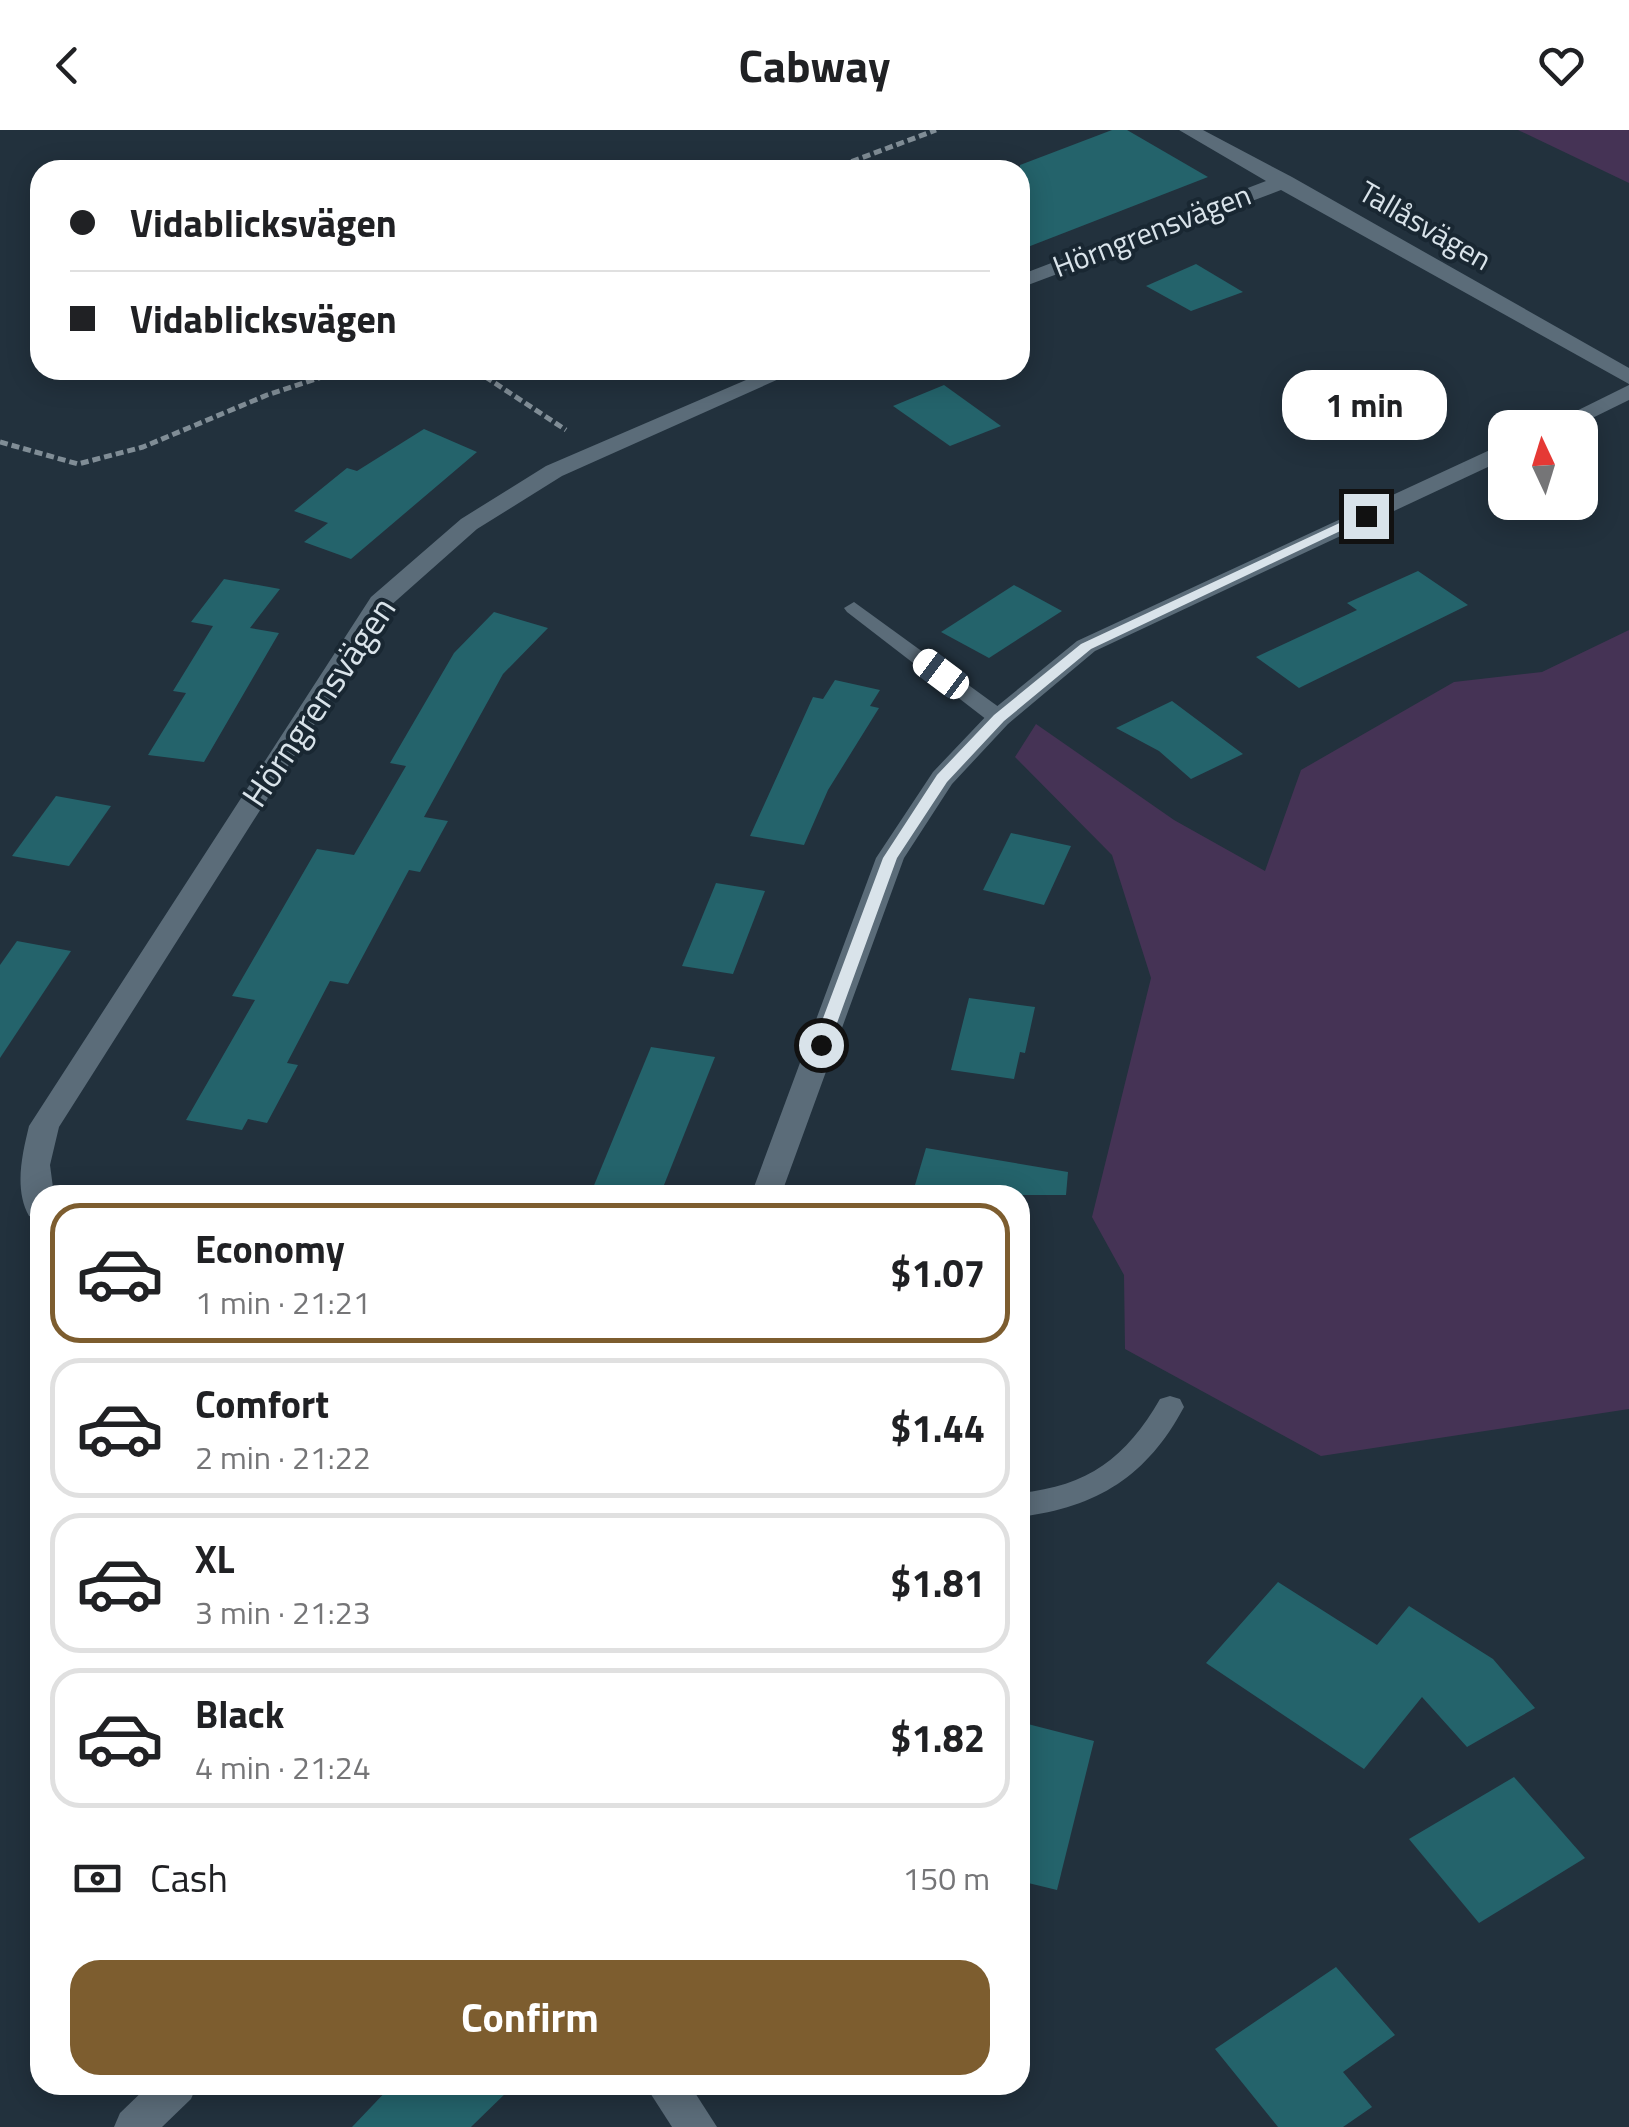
<!DOCTYPE html>
<html lang="en">
<head>
<meta charset="utf-8">
<style>
  :root { --surface:#fff; --page:#f6f6f6; --text:#202124; --muted:#757577; --line:#e0e0e0; --accent:#7d5d2f }
  body { margin:0; font-family:"Titillium Web",sans-serif; background:var(--page); color:var(--text); height:100vh; display:flex; flex-direction:column; font-size:38px; white-space:nowrap }
  * { box-sizing:border-box; margin:0 }
  p { font-size:32px; color:var(--muted) }
  .icon { flex:none; width:55px; height:55px; fill:none; stroke:currentColor; stroke-width:2; stroke-linecap:round; stroke-linejoin:round }
  .map { position:relative; flex:1; overflow:hidden }
  .panel { position:absolute; left:30px; top:1055px; width:1000px; height:910px; display:flex; flex-direction:column; background:var(--surface); border-radius:30px; box-shadow:0 5px 25px #0003 }
  .panel>* { flex:none }
  .hud { position:absolute; left:30px; top:30px; width:1000px; height:220px; border-radius:30px; box-shadow:0 5px 25px #0003; display:grid; align-content:center; height:220px; padding:0 40px; background:var(--surface) }
  .needle { width:65px; rotate:356deg }
  .buttons { position:absolute; left:1488px; top:280px; display:grid; gap:20px }
  .buttons a { display:grid; place-items:center; width:110px; height:110px; border-radius:20px; background:var(--surface); box-shadow:0 5px 25px #0003; font-size:50px }
  .end { position:absolute; width:45px; height:45px; margin:-22px; border:12px solid #d9e3ea; background:#111; box-shadow:0 0 0 5px #111 }
  .from { border-radius:50% }
  .bubble { position:absolute; height:70px; border-radius:30px; background:var(--surface); box-shadow:0 5px 25px #0003; font-size:32px; font-weight:700; line-height:70px; text-align:center }
  .car { position:absolute; width:30px; height:60px; margin:-30px -15px; border-radius:12px; box-shadow:0 0 8px 2px #0007; background:linear-gradient(#fff 24%,#345 0 40%,#fff 0 76%,#345 0 86%,#fff 0) }
  .hud b { display:flex; align-items:center; gap:35px; height:95px; font-size:38px }
  .hud b+b { border-top:2px solid var(--line) }
  .hud i { width:25px; height:25px; background:var(--text) }
  ul { padding:18px 0 0; list-style:none }
  li { display:flex; align-items:center; gap:30px; height:140px; margin:0 20px 15px; padding:0 20px; border:5px solid var(--line); border-radius:30px }
  li div { flex:1 }
  li b { display:block; font-size:38px }
  li em { font-style:normal; font-weight:700 }
  li.active { border-color:var(--accent) }
  li>.icon { width:90px; height:90px; stroke-width:1.5 }
  .pay { display:flex; align-items:center; gap:25px; height:110px; padding:0 40px; font-size:38px }
  .pay p { margin-inline-start:auto }
  .action { display:flex; gap:20px; margin-top:auto; padding:20px 40px }
  .action a { flex:1; height:115px; border-radius:30px; background:var(--accent); color:#fff; font-size:40px; font-weight:700; line-height:115px; text-align:center }
  header { display:flex; justify-content:space-between; align-items:center; height:130px; padding:0 40px; background:var(--surface); font-size:45px; font-weight:700 }
  .map>svg:first-child { display:block }
  .green { fill:#453355 }
  .building { fill:#24636b }
  .lines { fill:none; stroke-linecap:round; stroke-linejoin:round }
  .path { stroke:#808d96; stroke-width:5; stroke-dasharray:8 4; stroke-linecap:butt }
  .lane { fill:#5b6c79; fill-rule:evenodd }
  .street { fill:#5b6c79; fill-rule:evenodd }
  .route { fill:#d9e3ea }
  .labels { text-anchor:middle; stroke-width:8; stroke-linejoin:round; paint-order:stroke }
  .far-street-label { font-size:30px; fill:#d9e3ea; stroke:#192732 }
  .street-label { font-size:35px; fill:#d9e3ea; stroke:#192732 }
</style>
</head>
<body>
<header><svg class="icon" aria-label="back" viewBox="0 0 24 24"><path d="M15 5l-7 7 7 7"/></svg>Cabway<svg class="icon" aria-label="heart" viewBox="0 0 24 24"><path d="M12 20l-8-8c-3-5 5-10 8-4 3-6 11-1 8 4z"/></svg></header>
<div class="map">
<svg width="1629" height="1997" viewBox="0 0 1629 1997">
  <rect width="100%" height="100%" fill="#22313d"/>
  <g class="green">
    <path d="M 1518,0 L 1629,0 L 1629,53 Z"/>
    <path d="M 1629,500 L 1629,1279 L 1321,1326 L 1125,1219 L 1124,1145 L 1092,1087 L 1151,848 L 1112,725 L 1015,627 L 1036,594 L 1174,690 L 1265,741 L 1301,640 L 1454,552 L 1542,542 Z"/>
  </g>
  <g class="building">
    <path d="M 1112,0 L 1127,0 L 1208,47 L 1020,120 L 1020,35 Z"/>
    <path d="M 1196,134 L 1243,162 L 1191,181 L 1146,156 Z"/>
    <path d="M 944,255 L 1001,296 L 950,316 L 893,276 Z"/>
    <path d="M 424,299 L 477,322 L 351,429 L 304,412 L 328,393 L 294,381 L 347,338 L 357,341 Z"/>
    <path d="M 1418,441 L 1468,475 L 1299,558 L 1256,527 L 1357,480 L 1347,473 Z"/>
    <path d="M 224,449 L 280,459 L 250,498 L 279,503 L 204,632 L 148,625 L 186,563 L 173,561 L 213,496 L 191,492 Z"/>
    <path d="M 1014,455 L 1062,481 L 989,528 L 941,502 Z"/>
    <path d="M 494,482 L 548,498 L 503,544 L 424,687 L 448,691 L 420,742 L 409,740 L 348,854 L 330,851 L 287,933 L 298,935 L 267,993 L 248,989 L 242,1000 L 186,990 L 255,870 L 232,866 L 317,719 L 354,725 L 406,636 L 390,633 L 454,523 Z"/>
    <path d="M 835,550 L 880,560 L 870,576 L 879,578 L 828,660 L 804,715 L 750,706 L 813,567 L 823,569 Z"/>
    <path d="M 1172,571 L 1243,624 L 1191,649 L 1159,621 L 1116,598 Z"/>
    <path d="M 56,666 L 111,676 L 69,736 L 12,726 Z"/>
    <path d="M 1011,703 L 1071,716 L 1044,775 L 983,760 Z"/>
    <path d="M 716,753 L 765,761 L 733,844 L 682,836 Z"/>
    <path d="M 17,811 L 71,821 L 0,928 L 0,835 Z"/>
    <path d="M 969,868 L 1035,877 L 1025,923 L 1020,922 L 1014,949 L 951,940 Z"/>
    <path d="M 651,917 L 715,927 L 660,1065 L 590,1065 Z"/>
    <path d="M 926,1018 L 1068,1042 L 1066,1065 L 912,1065 Z"/>
    <path d="M 1278,1452 L 1377,1515 L 1409,1476 L 1493,1529 L 1535,1578 L 1467,1617 L 1422,1567 L 1364,1639 L 1206,1533 Z"/>
    <path d="M 1020,1592 L 1094,1611 L 1057,1760 L 1020,1751 Z"/>
    <path d="M 1514,1647 L 1585,1728 L 1479,1793 L 1409,1709 Z"/>
    <path d="M 1336,1837 L 1395,1905 L 1343,1942 L 1372,1977 L 1343,1997 L 1278,1997 L 1215,1919 Z"/>
    <path d="M 392,1955 L 514,1955 L 471,1997 L 352,1997 Z"/>
  </g>
  <g class="lines">
    <g class="path">
      <path d="M 829,40 L 936,0"/>
      <path d="M 475,240 L 566,300"/>
      <path d="M 0,312 L 78,334 L 143,317 L 267,265 L 343,240"/>
    </g>
    <g class="lane">
      <path d="M 854,472 L 1007,583 L 1010,588 L 1007,593 L 991,593 L 847,482 L 844,478 Z"/>
      <path d="M 1170,1266 L 1180,1269 L 1184,1277 C 1147,1346 1098,1377 1020,1387 L 1020,1363 C 1088,1356 1126,1328 1160,1269 Z"/>
    </g>
    <g class="street">
      <path d="M 1179,0 L 1203,0 L 1292,47 L 1629,238 L 1629,254 L 1281,60 L 1020,158 L 1020,145 L 1266,51 Z"/>
      <path d="M 769,240 L 799,240 L 562,346 L 477,399 L 389,477 L 59,997 L 50,1035 L 54,1065 L 40,1065 L 40,1089 L 29,1086 C 14,1059 22,1025 29,996 L 371,467 L 461,389 L 546,336 Z"/>
      <path d="M 1629,255 L 1629,270 L 1572,298 L 1542,298 Z"/>
      <path d="M 1505,313 L 1505,329 L 1095,521 L 1008,594 L 952,654 L 904,728 L 781,1065 L 751,1065 L 876,728 L 933,642 L 990,582 L 1077,511 Z"/>
      <path d="M 149,1955 L 197,1955 L 191,1969 L 162,1997 L 114,1997 L 120,1983 Z"/>
      <path d="M 645,1955 L 690,1955 L 717,1997 L 672,1997 Z"/>
    </g>
  </g>
  <path class="route" d="M 1361,383 L 1372,386 L 1091,519 L 1004,591 L 947,652 L 897,728 L 829,915 L 821,921 L 816,919 L 813,915 L 883,728 L 937,645 L 994,585 L 1081,514 Z"/>
  <g class="labels">
    <g class="far-street-label">
      <text transform="translate(1425 96) rotate(30)" y="10">Tallåsvägen</text>
      <text transform="translate(1152 101) rotate(-21)" y="10">Hörngrensvägen</text>
    </g>
    <g class="street-label">
      <text transform="translate(319 572) rotate(-56)" y="12">Hörngrensvägen</text>
    </g>
  </g>
</svg>
<div class="buttons">
<a><svg class="needle" viewBox="-14 -14 28 28"><path d="M0-13l5 13h-10z" fill="#e53935"/><path d="M0 13l5-13h-10z" fill="#757577"/></svg></a>
</div>
<i class="end from" style="left:821px;top:915px"></i>
<i class="end" style="left:1366px;top:386px"></i>
<div class="bubble" style="left:1282px;top:240px;width:165px">1 min</div>
<i class="car" style="left:941px;top:544px;rotate:307deg"></i>
<div class="hud">
<b><i class="from"></i>Vidablicksvägen</b>
<b><i></i>Vidablicksvägen</b>
</div>
<section class="panel">
<ul>
<li class="active"><svg class="icon" aria-label="car" viewBox="0 0 24 24"><path d="M5 17H2v-5l4-1 3-4h7l3 4 3 1v5h-3M9 17h6M6 11h13"/><circle cx="7" cy="17" r="2"/><circle cx="17" cy="17" r="2"/></svg><div><b>Economy</b><p>1 min · 21:21</p></div><em>$1.07</em></li>
<li><svg class="icon" aria-label="car" viewBox="0 0 24 24"><path d="M5 17H2v-5l4-1 3-4h7l3 4 3 1v5h-3M9 17h6M6 11h13"/><circle cx="7" cy="17" r="2"/><circle cx="17" cy="17" r="2"/></svg><div><b>Comfort</b><p>2 min · 21:22</p></div><em>$1.44</em></li>
<li><svg class="icon" aria-label="car" viewBox="0 0 24 24"><path d="M5 17H2v-5l4-1 3-4h7l3 4 3 1v5h-3M9 17h6M6 11h13"/><circle cx="7" cy="17" r="2"/><circle cx="17" cy="17" r="2"/></svg><div><b>XL</b><p>3 min · 21:23</p></div><em>$1.81</em></li>
<li><svg class="icon" aria-label="car" viewBox="0 0 24 24"><path d="M5 17H2v-5l4-1 3-4h7l3 4 3 1v5h-3M9 17h6M6 11h13"/><circle cx="7" cy="17" r="2"/><circle cx="17" cy="17" r="2"/></svg><div><b>Black</b><p>4 min · 21:24</p></div><em>$1.82</em></li>
</ul>
<div class="pay"><svg class="icon" aria-label="cash" viewBox="0 0 24 24"><path d="M3 7h18v10H3z"/><circle cx="12" cy="12" r="2"/></svg>Cash<p>150 m</p></div>
<div class="action"><a>Confirm</a></div>
</section>
</div>
</body>
</html>
